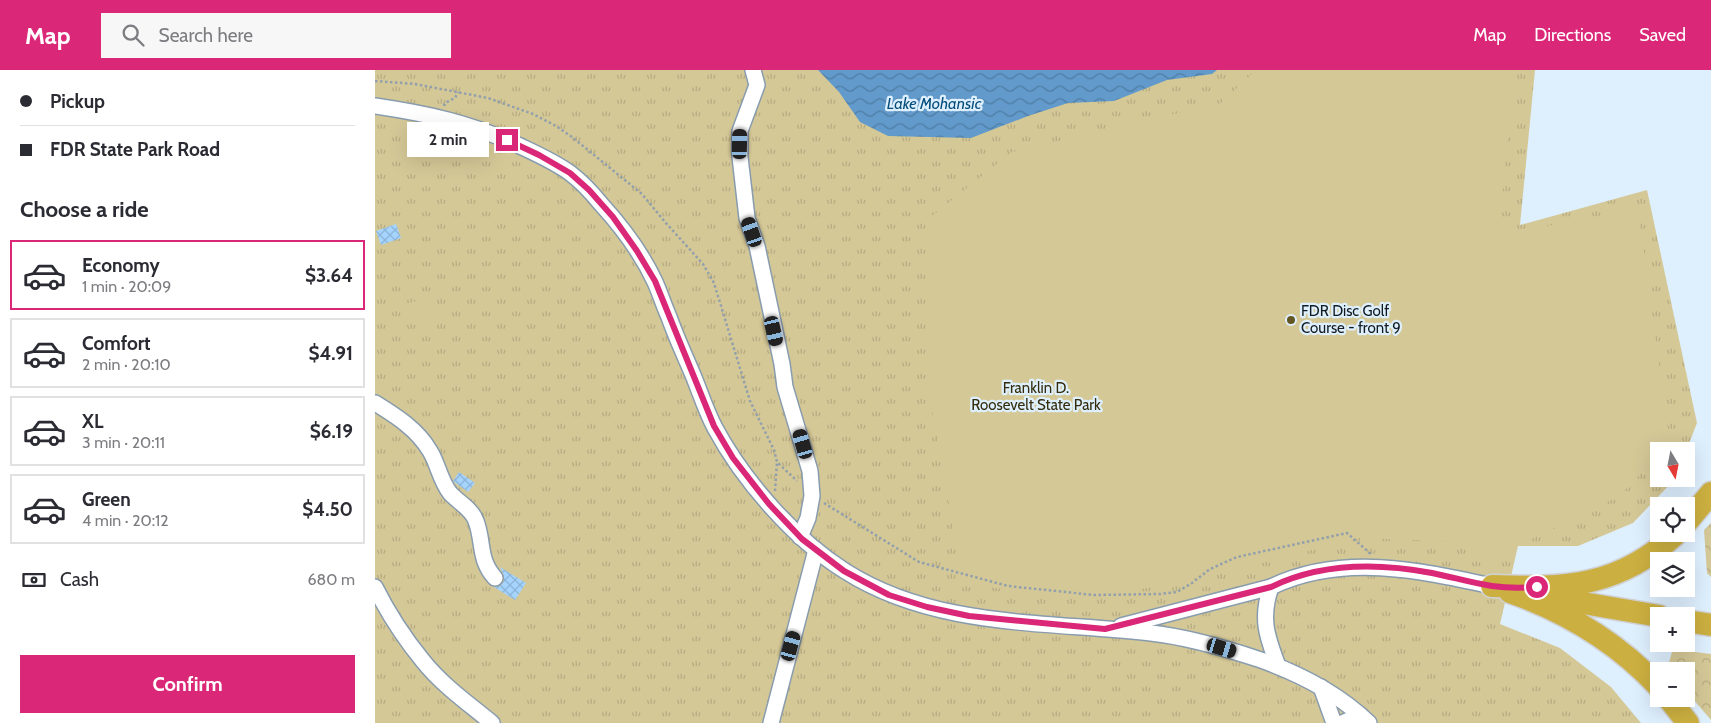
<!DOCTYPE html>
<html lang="en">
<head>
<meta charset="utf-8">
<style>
  :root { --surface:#fff; --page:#f7f7f7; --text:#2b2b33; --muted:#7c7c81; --line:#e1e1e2; --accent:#db2777 }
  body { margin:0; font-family:Cabin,sans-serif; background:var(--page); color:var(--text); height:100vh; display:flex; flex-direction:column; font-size:19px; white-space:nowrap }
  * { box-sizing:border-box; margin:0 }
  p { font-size:16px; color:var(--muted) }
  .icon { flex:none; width:28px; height:28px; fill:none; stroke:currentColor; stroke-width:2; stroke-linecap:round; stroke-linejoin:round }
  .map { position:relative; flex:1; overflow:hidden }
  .panel { display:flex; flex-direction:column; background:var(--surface); width:375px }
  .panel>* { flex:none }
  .guide { display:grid; align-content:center; height:110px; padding:0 20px; background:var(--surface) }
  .needle { width:32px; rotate:170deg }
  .controls { position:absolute; left:1275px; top:372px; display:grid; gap:10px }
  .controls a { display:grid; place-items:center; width:45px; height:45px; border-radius:0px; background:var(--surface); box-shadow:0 5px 20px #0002; font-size:25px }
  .end { position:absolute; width:22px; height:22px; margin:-11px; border:6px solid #db2777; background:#fff; box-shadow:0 0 0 2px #fff }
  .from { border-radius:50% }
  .bubble { position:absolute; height:35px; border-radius:0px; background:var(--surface); box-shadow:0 5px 20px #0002; font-size:16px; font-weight:700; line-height:35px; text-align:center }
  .car { position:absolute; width:15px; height:30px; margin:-15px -8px; border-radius:6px; box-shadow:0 0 4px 1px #0007; background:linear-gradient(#222 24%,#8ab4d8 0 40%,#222 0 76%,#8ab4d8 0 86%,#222 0) }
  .guide b { display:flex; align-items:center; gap:18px; height:48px; font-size:19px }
  .guide b+b { border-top:1px solid var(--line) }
  .guide i { width:12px; height:12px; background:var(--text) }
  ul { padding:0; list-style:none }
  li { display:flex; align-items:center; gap:15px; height:70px; margin:0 10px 8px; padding:0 10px; border:2px solid var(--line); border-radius:0px }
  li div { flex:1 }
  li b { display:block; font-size:19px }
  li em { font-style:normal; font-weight:700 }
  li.on { border-color:var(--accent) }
  li>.icon { width:45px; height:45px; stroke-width:1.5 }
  h2 { padding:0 20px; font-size:22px; line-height:60px }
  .pay { display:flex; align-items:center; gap:12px; height:55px; padding:0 20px; font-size:19px }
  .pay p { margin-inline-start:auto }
  .action { display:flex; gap:10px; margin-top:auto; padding:10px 20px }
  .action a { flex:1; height:58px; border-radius:0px; background:var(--accent); color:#fff; font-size:20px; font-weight:700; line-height:58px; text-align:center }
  header { display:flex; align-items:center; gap:30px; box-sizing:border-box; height:70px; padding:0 25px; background:var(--accent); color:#fff }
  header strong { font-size:24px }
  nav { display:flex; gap:28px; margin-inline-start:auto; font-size:18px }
  .search { width:350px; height:45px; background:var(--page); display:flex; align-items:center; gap:12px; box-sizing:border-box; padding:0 18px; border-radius:0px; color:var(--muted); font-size:19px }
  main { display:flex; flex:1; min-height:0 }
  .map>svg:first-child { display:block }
  .forest { fill:url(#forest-crowns) }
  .park { fill:url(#park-tufts) }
  .garden { fill:#d5c897 }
  .water { fill:url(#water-waves) }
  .building { fill:url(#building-cross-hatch) }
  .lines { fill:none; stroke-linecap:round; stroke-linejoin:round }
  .minor-casing { stroke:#889cae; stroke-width:18 }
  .highway-casing { stroke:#d0d1d3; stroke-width:25 }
  .path { stroke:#92a0ab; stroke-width:2.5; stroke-dasharray:2.5 2.5; stroke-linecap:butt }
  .minor { stroke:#fff; stroke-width:15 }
  .highway { stroke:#cbaf40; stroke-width:22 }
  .route { stroke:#db2777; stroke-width:6 }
  .poi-dot { fill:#635623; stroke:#deeffe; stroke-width:2 }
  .labels { text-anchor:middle; stroke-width:4.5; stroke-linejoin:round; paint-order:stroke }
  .poi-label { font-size:15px; fill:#131b21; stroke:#deeffe; text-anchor:start }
  .park-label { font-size:15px; fill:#342c0b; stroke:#deeffe }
  .water-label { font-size:16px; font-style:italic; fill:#044c7a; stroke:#deeffe }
</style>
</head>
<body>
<header>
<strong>Map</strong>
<div class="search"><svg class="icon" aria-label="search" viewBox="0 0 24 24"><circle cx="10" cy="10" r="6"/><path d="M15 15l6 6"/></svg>Search here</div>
<nav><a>Map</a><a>Directions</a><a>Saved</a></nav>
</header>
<main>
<section class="panel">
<div class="guide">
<b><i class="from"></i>Pickup</b>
<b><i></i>FDR State Park Road</b>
</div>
<h2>Choose a ride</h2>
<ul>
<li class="on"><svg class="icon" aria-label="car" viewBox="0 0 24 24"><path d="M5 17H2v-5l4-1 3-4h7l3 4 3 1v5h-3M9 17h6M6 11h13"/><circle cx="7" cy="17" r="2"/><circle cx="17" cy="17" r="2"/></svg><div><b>Economy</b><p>1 min · 20:09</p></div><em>$3.64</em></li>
<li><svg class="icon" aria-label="car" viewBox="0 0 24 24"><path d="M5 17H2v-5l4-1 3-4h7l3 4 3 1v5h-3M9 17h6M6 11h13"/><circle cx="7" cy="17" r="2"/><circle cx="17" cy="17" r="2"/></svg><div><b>Comfort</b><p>2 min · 20:10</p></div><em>$4.91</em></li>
<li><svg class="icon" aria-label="car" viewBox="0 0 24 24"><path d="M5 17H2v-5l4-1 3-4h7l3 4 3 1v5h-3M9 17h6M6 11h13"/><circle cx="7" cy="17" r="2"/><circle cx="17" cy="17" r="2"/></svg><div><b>XL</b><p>3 min · 20:11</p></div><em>$6.19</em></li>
<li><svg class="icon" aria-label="car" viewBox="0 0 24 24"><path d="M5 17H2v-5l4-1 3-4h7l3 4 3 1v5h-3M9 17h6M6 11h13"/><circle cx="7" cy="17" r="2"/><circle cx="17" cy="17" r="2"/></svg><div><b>Green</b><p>4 min · 20:12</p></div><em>$4.50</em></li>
</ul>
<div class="pay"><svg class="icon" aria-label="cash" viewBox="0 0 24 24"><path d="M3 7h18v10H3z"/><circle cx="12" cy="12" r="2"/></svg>Cash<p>680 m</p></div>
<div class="action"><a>Confirm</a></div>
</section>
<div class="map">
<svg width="1336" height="653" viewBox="0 0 1336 653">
  <defs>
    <pattern id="forest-crowns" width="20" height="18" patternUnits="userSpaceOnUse" patternTransform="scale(1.25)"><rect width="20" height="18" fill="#d5c897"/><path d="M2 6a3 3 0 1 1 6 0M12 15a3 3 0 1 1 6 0" fill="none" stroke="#b6ab82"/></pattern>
    <pattern id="park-tufts" width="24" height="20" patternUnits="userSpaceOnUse" patternTransform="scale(1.25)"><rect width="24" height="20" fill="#d5c897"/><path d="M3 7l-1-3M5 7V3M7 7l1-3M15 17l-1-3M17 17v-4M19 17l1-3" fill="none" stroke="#b6ab82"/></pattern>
    <pattern id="water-waves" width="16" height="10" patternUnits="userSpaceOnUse" patternTransform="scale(1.25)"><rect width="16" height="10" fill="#619acb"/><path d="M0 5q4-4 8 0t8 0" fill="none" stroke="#4f7da4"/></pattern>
    <pattern id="building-cross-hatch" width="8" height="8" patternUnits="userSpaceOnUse" patternTransform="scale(1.25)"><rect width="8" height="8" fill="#a5d4fe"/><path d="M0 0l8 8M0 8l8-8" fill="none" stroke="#8db5d9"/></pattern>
  </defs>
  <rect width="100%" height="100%" fill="#deeffe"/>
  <g class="forest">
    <path d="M 1336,453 L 1336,507 L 1332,503 L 1329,460 Z"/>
    <path d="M 1298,579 L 1336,584 L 1336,650 L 1311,621 L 1311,601 L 1294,601 L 1292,599 Z"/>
  </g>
  <path class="park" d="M 0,0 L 1160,0 L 1145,155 L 1272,120 L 1322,353 L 1311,381 L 1284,381 L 1284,409 L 1300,409 L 1258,453 L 1203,476 L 1143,476 L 1125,554 L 1185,578 L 1236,617 L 1266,653 L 0,653 Z"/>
  <g class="garden">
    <path d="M 881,0 L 1140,0 L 1123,166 L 1263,138 L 1295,374 L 1287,381 L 1284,381 L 1284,385 L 1244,426 L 1116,489 L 1093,472 L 984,468 L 851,502 L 716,529 L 588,514 L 556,334 L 552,150 L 637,82 L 846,33 Z"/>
    <path d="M 56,228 L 60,247 L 28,254 L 24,235 Z"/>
  </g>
  <path class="water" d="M 443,0 L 842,0 L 837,4 L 792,10 L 739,31 L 693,33 L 653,46 L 596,68 L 513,66 L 485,52 L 464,22 Z"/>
  <g class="building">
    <path d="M 21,154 L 26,168 L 6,175 L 1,161 Z"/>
    <path d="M 84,402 L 100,413 L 93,422 L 78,411 Z"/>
    <path d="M 125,497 L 151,513 L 140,530 L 119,517 L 125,516 L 129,511 L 129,506 Z"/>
  </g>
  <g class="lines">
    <g class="minor-casing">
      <g id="minor">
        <path d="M 378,0 L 382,15 L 365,61 L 365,87 L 372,148 L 382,176 L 407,294 L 410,317 L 435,401 L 437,426 L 433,448 L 425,467"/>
        <path d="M 0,36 C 54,44 95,53 145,76 C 162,84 180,92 195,103 C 207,112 217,123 226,134 C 247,157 267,184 280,212 C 285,223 289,236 294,247 C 301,267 310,286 318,305 C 325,322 331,341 340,358 C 368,410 419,469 470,501 C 561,559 673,551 776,563 C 813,567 850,578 886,590 C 925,604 963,623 994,653"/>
        <path d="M 0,333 C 21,346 42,359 55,381 C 63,394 65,410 75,423 C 83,432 97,439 101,451 C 109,472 103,489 120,508"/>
        <path d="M 0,517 C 13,543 30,569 48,591 C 67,615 94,634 117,653"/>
        <path d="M 896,517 C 885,548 892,567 903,596"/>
        <path d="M 746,556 L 896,517 C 967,483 1044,500 1117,516"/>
        <path d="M 946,617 L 959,653"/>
        <path d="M 396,653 L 441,480"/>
        <path d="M 967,653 L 985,645"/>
      </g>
    </g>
    <g class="highway-casing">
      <g id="highway">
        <path d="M 1311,453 L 1336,423"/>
        <path d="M 1117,516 C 1191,519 1244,517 1301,464"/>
        <path d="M 1135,522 C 1192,542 1242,572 1284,617"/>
        <path d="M 1167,526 L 1284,546"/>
        <path d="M 1311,551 L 1336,555"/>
        <path d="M 1294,629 L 1313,653"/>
      </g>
    </g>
    <g class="path">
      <path d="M 0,11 L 40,14 L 113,28 L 158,44 L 181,56 L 197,67 L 267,124 L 290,152 L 328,194 L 339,213 L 375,331 L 399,380 L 402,392 L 422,411"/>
      <path d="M 69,36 L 70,33 L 80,28 L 83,22"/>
      <path d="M 400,421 L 402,392"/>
      <path d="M 449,433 L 544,492 L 633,516 L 719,525 L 785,524 L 802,522 L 817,513 L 835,499 L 862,487 L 972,463 L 997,485"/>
    </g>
    <use href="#minor" class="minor"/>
    <use href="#highway" class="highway"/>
  </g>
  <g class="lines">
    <path class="route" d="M 132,70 L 164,85 L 195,103 L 214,120 L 238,147 L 262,181 L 280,211 L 339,356 L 358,388 L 394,434 L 427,469 L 469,501 L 514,525 L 552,537 L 594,546 L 730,559 L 896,517 C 945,493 1004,493 1057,503 C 1077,507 1097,513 1117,516 C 1131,518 1148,518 1162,517"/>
  </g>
  <circle class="poi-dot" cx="916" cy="250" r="5"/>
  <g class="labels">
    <g class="poi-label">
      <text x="926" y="246">FDR Disc Golf<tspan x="926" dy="17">Course - front 9</tspan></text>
    </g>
    <g class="park-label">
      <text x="661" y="323">Franklin D.<tspan x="661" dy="17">Roosevelt State Park</tspan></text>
    </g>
    <g class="water-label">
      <text x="559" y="39">Lake Mohansic</text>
    </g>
  </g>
</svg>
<div class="controls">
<a><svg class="needle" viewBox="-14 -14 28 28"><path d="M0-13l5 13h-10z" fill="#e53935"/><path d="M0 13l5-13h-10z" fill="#7c7c81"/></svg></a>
<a><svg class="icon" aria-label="locate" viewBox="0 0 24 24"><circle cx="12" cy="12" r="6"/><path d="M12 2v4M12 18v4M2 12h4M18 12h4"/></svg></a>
<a><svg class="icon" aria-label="layers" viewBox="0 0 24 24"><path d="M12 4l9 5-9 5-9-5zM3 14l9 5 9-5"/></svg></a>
<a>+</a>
<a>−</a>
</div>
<i class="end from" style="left:1162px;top:517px"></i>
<i class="end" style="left:132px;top:70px"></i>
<div class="bubble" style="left:32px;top:52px;width:82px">2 min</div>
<i class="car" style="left:365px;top:74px;rotate:1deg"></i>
<i class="car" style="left:377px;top:162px;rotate:341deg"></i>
<i class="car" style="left:399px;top:261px;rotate:167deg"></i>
<i class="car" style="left:428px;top:374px;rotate:344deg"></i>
<i class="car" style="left:416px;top:576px;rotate:15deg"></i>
<i class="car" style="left:847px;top:578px;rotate:107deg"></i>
</div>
</main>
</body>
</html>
